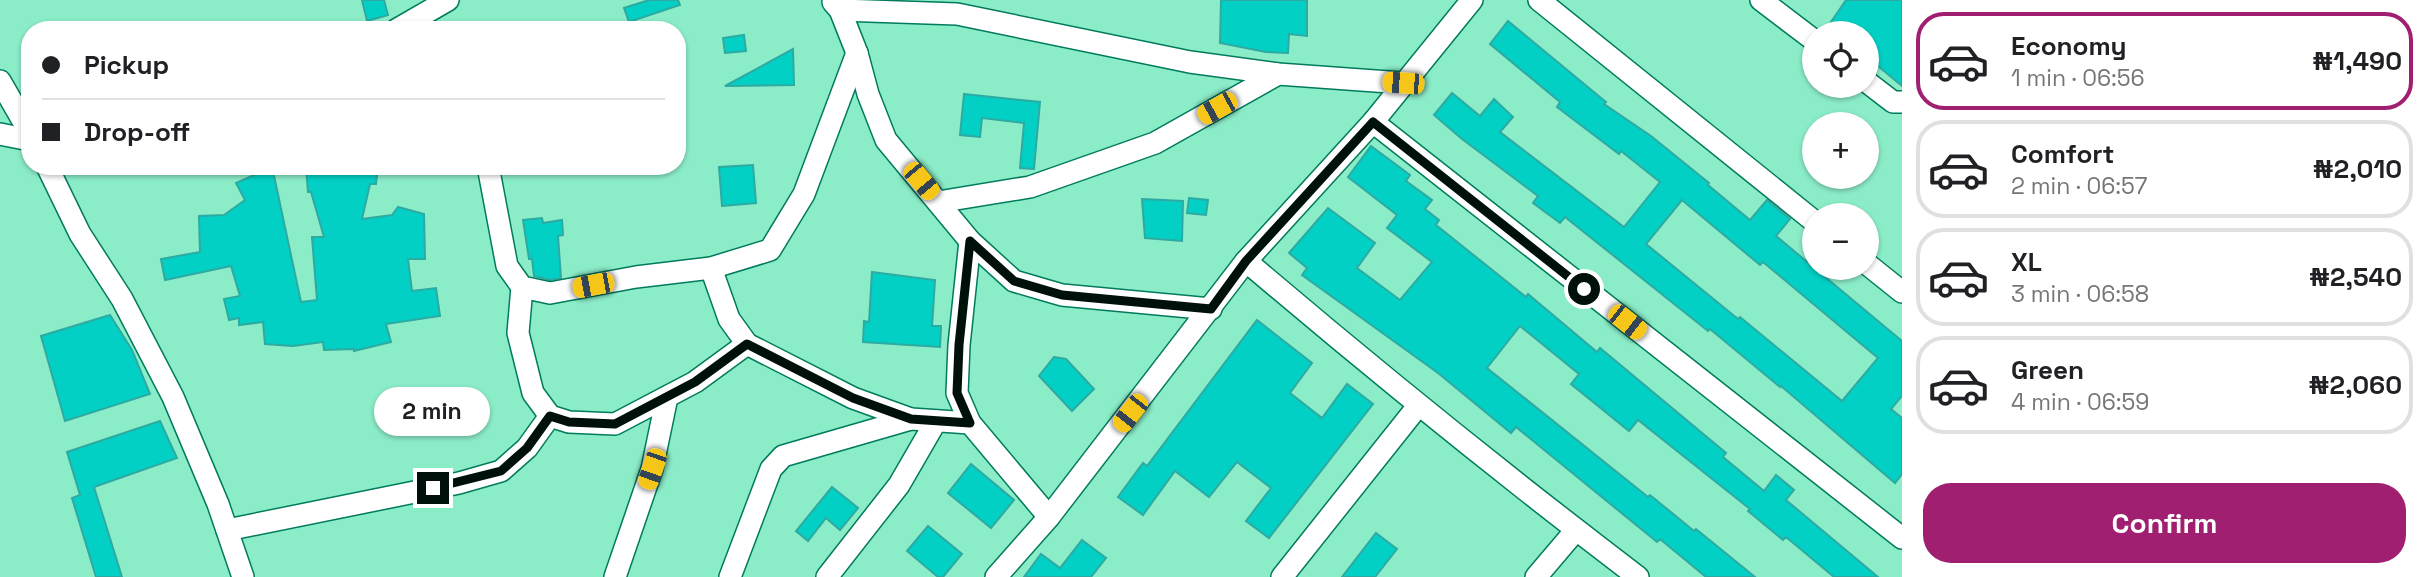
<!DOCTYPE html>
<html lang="en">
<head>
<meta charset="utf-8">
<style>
  :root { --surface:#fff; --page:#f6f6f6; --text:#202124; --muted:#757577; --line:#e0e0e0; --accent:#a01f70 }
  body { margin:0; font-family:"Space Grotesk",sans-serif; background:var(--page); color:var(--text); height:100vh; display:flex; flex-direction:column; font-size:26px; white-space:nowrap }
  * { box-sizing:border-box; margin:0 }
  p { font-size:23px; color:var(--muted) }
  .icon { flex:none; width:38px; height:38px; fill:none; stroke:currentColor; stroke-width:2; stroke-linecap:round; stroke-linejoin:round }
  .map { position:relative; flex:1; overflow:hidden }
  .side { display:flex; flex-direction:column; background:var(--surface); width:525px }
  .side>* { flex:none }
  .hud { position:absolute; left:21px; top:21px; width:665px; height:154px; border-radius:28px; box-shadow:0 2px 5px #0004; display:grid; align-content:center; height:154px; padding:0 21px; background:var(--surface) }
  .buttons { position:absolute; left:1802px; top:21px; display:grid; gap:14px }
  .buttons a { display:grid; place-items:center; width:77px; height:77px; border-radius:50%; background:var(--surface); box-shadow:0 2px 5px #0004; font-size:35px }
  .end { position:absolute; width:32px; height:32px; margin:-16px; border:9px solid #00100a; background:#fff; box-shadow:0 0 0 4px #fff }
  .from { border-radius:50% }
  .bubble { position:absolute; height:49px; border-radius:24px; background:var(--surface); box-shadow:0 2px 5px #0004; font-size:23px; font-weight:600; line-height:49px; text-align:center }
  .car { position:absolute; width:21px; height:42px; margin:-21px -10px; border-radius:9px; box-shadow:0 0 5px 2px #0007; background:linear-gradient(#f5c518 24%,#345 0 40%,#f5c518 0 76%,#345 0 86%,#f5c518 0) }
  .hud b { display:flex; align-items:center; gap:24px; height:66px; font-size:26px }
  .hud b+b { border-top:2px solid var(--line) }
  .hud i { width:18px; height:18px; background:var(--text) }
  ul { padding:12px 0 0; list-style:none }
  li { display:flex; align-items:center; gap:21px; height:98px; margin:0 14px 10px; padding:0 7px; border:4px solid var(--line); border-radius:28px }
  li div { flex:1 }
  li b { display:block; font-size:26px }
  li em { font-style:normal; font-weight:600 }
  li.active { border-color:var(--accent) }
  li>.icon { width:63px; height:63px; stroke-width:1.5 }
  .cta { display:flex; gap:14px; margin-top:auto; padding:14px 21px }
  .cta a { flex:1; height:80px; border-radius:28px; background:var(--accent); color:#fff; font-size:28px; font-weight:600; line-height:80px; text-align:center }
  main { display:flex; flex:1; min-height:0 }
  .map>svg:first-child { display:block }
  .building { fill:#03d0c5; stroke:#2daaa1; stroke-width:2; fill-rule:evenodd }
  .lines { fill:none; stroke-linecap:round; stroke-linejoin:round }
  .minor-casing { stroke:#007b5d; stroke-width:24 }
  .minor { stroke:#fff; stroke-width:21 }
  .route { stroke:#00100a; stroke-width:9 }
</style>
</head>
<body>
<main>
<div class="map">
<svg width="1902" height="577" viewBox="0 0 1902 577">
  <rect width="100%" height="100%" fill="#8becc8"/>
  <g class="building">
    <path d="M 362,0 L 384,0 L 388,15 L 367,21 Z"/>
    <path d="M 649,0 L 678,0 L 680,5 L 629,22 L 624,8 Z"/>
    <path d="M 1221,0 L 1307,0 L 1307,36 L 1289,34 L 1288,53 L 1266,52 L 1220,43 Z"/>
    <path d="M 1846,0 L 1902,0 L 1902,86 L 1867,57 L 1867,33 L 1847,33 L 1831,22 Z"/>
    <path d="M 1508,21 L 1606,102 L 1604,104 L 1651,136 L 1709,183 L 1708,185 L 1750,220 L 1767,200 L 1790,219 L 1776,236 L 1902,341 L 1902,396 L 1891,409 L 1902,418 L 1902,474 L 1895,483 L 1781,386 L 1780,387 L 1710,329 L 1708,331 L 1565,217 L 1560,223 L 1533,203 L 1538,196 L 1462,139 L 1434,115 L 1452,93 L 1480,116 L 1494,99 L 1513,117 L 1500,132 L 1624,227 L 1660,182 L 1621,151 L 1619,154 L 1557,107 L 1560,102 L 1490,44 ZM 1682,200 L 1760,265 L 1763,262 L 1878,358 L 1842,401 L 1740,317 L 1738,319 L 1646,244 Z"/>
    <path d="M 744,35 L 746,51 L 725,53 L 723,38 Z"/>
    <path d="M 793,49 L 794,85 L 725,86 Z"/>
    <path d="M 964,94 L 1040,102 L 1034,169 L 1020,168 L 1024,123 L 982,118 L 980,137 L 960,135 Z"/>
    <path d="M 1371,146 L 1410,175 L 1406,181 L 1432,200 L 1425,209 L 1439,220 L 1436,225 L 1526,297 L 1528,294 L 1597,352 L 1600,348 L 1726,453 L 1723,457 L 1764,491 L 1776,475 L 1794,490 L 1786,500 L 1878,577 L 1834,577 L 1786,537 L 1783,540 L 1748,511 L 1750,509 L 1638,420 L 1629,431 L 1571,384 L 1579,374 L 1520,326 L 1487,368 L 1648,497 L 1650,495 L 1694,531 L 1696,529 L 1755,577 L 1706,577 L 1660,539 L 1657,542 L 1516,427 L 1511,433 L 1438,373 L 1302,275 L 1307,268 L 1289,253 L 1328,208 L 1375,243 L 1357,268 L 1400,300 L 1432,262 L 1387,228 L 1397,215 L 1348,177 Z"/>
    <path d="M 753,165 L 756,203 L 722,206 L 719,167 Z"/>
    <path d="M 378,166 L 376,184 L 370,184 L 362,219 L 392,215 L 398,207 L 424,214 L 425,259 L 408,259 L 412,291 L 436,288 L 440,316 L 386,324 L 391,342 L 354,351 L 354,349 L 324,350 L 323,342 L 293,346 L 265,344 L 263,322 L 239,325 L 239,318 L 229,320 L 224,299 L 240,296 L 231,266 L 165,280 L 161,259 L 200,252 L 199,216 L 224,215 L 245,200 L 236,183 L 263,171 L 263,174 L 273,171 L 301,302 L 317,300 L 312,237 L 324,237 L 311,192 L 308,192 L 306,167 Z"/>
    <path d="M 1189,198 L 1208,200 L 1206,215 L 1187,213 Z"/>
    <path d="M 1142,199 L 1183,201 L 1182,241 L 1145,238 Z"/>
    <path d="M 542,218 L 543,223 L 562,220 L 563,235 L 558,236 L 561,278 L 550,280 L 534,276 L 532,259 L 529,259 L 523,220 Z"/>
    <path d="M 872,272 L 935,280 L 932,326 L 941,326 L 940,347 L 863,342 L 864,321 L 869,322 Z"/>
    <path d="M 110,315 L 132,350 L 150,394 L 65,421 L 41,336 Z"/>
    <path d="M 1257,320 L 1312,363 L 1290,393 L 1322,418 L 1347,384 L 1373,404 L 1269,538 L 1246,521 L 1271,488 L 1237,462 L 1209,497 L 1175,471 L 1143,515 L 1118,497 L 1143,463 L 1147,466 Z"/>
    <path d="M 1054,357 L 1066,359 L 1094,389 L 1072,411 L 1039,376 Z"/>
    <path d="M 160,421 L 177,458 L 94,487 L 122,577 L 96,577 L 72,498 L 80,495 L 67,452 Z"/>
    <path d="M 971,464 L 1014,500 L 991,528 L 948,493 Z"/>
    <path d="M 832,487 L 858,508 L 840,530 L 826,518 L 808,541 L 796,531 Z"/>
    <path d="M 928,526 L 962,554 L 943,577 L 938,577 L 907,551 Z"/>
    <path d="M 1376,533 L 1397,549 L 1375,577 L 1342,577 Z"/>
    <path d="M 1082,540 L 1106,558 L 1091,577 L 1024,577 L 1041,554 L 1060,568 Z"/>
  </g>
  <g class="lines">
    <g class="minor-casing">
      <g id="minor">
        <path d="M 1539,0 L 1815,222"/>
        <path d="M 1761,0 L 1815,41"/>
        <path d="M 833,2 L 840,10 L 857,53 L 868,94 L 886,140 L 970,241 L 1014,281 L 1062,295 L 1211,309"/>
        <path d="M 840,10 L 957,14 L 1190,62 L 1278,74 L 1403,83"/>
        <path d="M 396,30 L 448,0"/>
        <path d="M 0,81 L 30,133"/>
        <path d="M 1867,82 L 1893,102 L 1902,102"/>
        <path d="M 1373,122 L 1902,538"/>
        <path d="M 0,134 L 30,140"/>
        <path d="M 47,166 L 80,234 L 122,299 L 173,397 L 218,504 L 243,577"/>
        <path d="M 488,166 L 507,266 L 522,287 L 550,293 L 636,277 L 711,268 L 770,250 L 804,194 L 857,53"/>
        <path d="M 938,202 L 1030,187 L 1155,143 L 1278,74"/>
        <path d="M 970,241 L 959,345 L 957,393 L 970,423 L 1049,517"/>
        <path d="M 1246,261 C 1374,370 1504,475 1638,577"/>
        <path d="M 1867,264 L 1902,292"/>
        <path d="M 711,268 L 729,319 L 747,344 L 853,398 L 911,419 L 970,423"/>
        <path d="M 522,287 L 518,333 L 533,393 L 550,416 L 569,422 L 615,424 L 695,382 L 747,344"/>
        <path d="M 227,530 L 459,483 L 501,471 L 527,448 L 550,416"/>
        <path d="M 615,577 L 652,469 L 667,397"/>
        <path d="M 730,577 L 771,469 L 783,456 L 911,419"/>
        <path d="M 827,577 L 899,485 L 936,421"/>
        <path d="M 996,577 L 1049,517 L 1246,261 L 1373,122 L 1472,0"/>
        <path d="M 1282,577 L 1418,406"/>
        <path d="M 1536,577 L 1576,530"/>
      </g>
    </g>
    <use href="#minor" class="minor"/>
  </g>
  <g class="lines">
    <path class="route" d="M 433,488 L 501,471 L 527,448 L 550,416 L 569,422 L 615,424 L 695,382 L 747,344 L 853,398 L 911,419 L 970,423 L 957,393 L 959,345 L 970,241 L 1014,281 L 1062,295 L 1211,309 L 1246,261 L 1373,122 L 1584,289"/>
  </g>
</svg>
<div class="buttons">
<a><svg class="icon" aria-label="locate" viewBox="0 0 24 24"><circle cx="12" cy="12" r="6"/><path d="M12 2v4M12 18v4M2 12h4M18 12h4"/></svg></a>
<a>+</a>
<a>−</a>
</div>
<i class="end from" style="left:1584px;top:289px"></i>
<i class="end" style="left:433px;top:488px"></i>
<div class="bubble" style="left:374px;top:387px;width:116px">2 min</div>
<i class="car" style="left:1403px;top:83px;rotate:274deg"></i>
<i class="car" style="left:1217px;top:108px;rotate:241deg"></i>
<i class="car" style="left:921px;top:181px;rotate:140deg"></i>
<i class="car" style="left:593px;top:285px;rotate:259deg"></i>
<i class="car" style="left:1627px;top:322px;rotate:128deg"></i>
<i class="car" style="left:1130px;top:413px;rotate:218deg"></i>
<i class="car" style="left:652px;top:469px;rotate:199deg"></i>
<div class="hud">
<b><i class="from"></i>Pickup</b>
<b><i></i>Drop-off</b>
</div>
</div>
<section class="side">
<ul>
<li class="active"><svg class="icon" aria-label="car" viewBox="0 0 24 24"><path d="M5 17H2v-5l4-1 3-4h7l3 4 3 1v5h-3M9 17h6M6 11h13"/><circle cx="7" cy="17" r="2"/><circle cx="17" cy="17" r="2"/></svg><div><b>Economy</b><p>1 min · 06:56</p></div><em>₦1,490</em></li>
<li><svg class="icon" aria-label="car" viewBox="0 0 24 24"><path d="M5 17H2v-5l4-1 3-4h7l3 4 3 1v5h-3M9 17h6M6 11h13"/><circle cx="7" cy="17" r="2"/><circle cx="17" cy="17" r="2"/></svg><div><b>Comfort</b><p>2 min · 06:57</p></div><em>₦2,010</em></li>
<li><svg class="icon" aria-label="car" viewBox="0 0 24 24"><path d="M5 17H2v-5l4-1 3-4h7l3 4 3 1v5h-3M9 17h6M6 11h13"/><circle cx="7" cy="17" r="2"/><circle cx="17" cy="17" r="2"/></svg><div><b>XL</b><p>3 min · 06:58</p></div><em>₦2,540</em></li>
<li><svg class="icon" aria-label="car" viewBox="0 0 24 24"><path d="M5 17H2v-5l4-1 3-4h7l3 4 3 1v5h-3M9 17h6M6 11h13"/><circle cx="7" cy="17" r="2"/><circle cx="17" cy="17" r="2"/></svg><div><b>Green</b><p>4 min · 06:59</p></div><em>₦2,060</em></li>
</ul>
<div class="cta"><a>Confirm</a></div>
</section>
</main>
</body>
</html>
